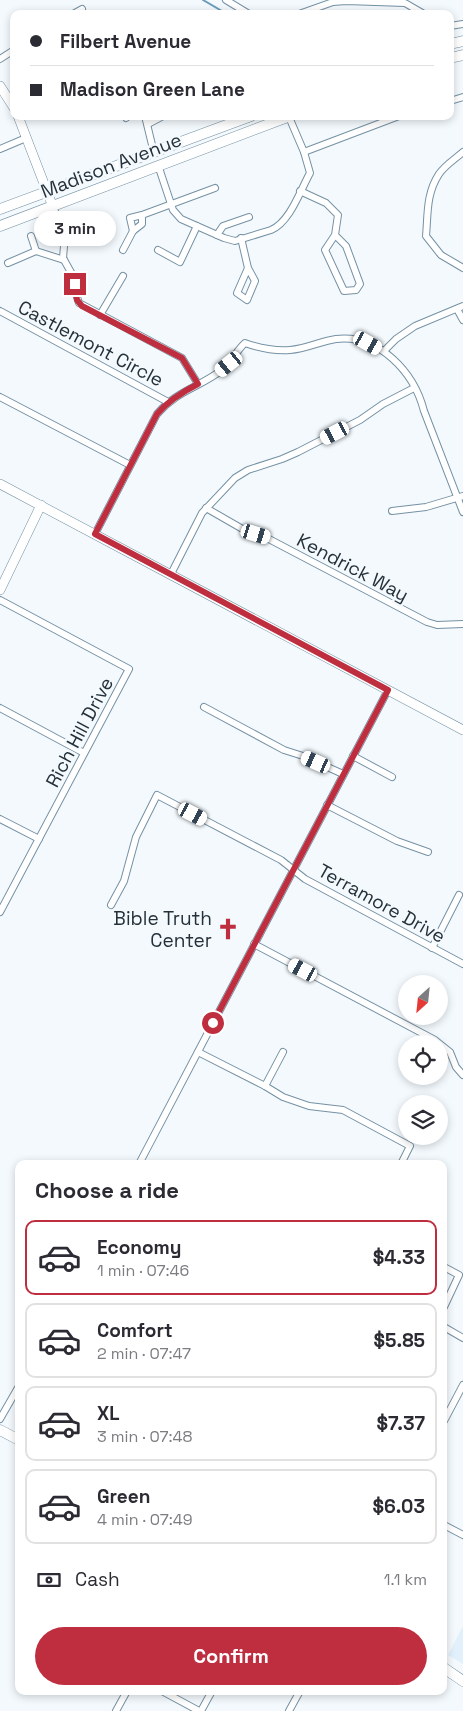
<!DOCTYPE html>
<html lang="en">
<head>
<meta charset="utf-8">
<style>
  :root { --surface:#fff; --page:#f2f2f3; --text:#2b2b33; --muted:#7c7c81; --line:#e1e1e2; --accent:#bf2e3f }
  body { margin:0; font-family:"Space Grotesk",sans-serif; background:var(--page); color:var(--text); height:100vh; display:flex; flex-direction:column; font-size:19px; white-space:nowrap }
  * { box-sizing:border-box; margin:0 }
  p { font-size:16px; color:var(--muted) }
  .icon { flex:none; width:28px; height:28px; fill:none; stroke:currentColor; stroke-width:2; stroke-linecap:round; stroke-linejoin:round }
  .map { position:relative; flex:1; overflow:hidden }
  .panel { position:absolute; left:15px; top:1160px; width:432px; height:535px; display:flex; flex-direction:column; background:var(--surface); border-radius:10px; box-shadow:0 2px 8px #0003 }
  .panel>* { flex:none }
  .banner { position:absolute; left:10px; top:10px; width:444px; height:110px; border-radius:10px; box-shadow:0 2px 8px #0003; display:grid; align-content:center; height:110px; padding:0 20px; background:var(--surface) }
  .needle { width:32px; rotate:207deg }
  .tools { position:absolute; left:398px; top:975px; display:grid; gap:10px }
  .tools a { display:grid; place-items:center; width:50px; height:50px; border-radius:50%; background:var(--surface); box-shadow:0 2px 8px #0003; font-size:25px }
  .end { position:absolute; width:22px; height:22px; margin:-11px; border:6px solid #bf2e3f; background:#fff; box-shadow:0 0 0 2px #fff }
  .from { border-radius:50% }
  .bubble { position:absolute; height:35px; border-radius:18px; background:var(--surface); box-shadow:0 2px 8px #0003; font-size:16px; font-weight:600; line-height:35px; text-align:center }
  .car { position:absolute; width:15px; height:30px; margin:-15px -8px; border-radius:6px; box-shadow:0 0 4px 1px #0007; background:linear-gradient(#fff 24%,#345 0 40%,#fff 0 76%,#345 0 86%,#fff 0) }
  .banner b { display:flex; align-items:center; gap:18px; height:48px; font-size:19px }
  .banner b+b { border-top:1px solid var(--line) }
  .banner i { width:12px; height:12px; background:var(--text) }
  ul { padding:0; list-style:none }
  li { display:flex; align-items:center; gap:15px; height:75px; margin:0 10px 8px; padding:0 10px; border:2px solid var(--line); border-radius:10px }
  li div { flex:1 }
  li b { display:block; font-size:19px }
  li em { font-style:normal; font-weight:600 }
  li.active { border-color:var(--accent) }
  li>.icon { width:45px; height:45px; stroke-width:1.5 }
  h2 { padding:0 20px; font-size:22px; line-height:60px }
  .pay { display:flex; align-items:center; gap:12px; height:55px; padding:0 20px; font-size:19px }
  .pay p { margin-inline-start:auto }
  .cta { display:flex; gap:10px; margin-top:auto; padding:10px 20px }
  .cta a { flex:1; height:58px; border-radius:30px; background:var(--accent); color:#fff; font-size:20px; font-weight:600; line-height:58px; text-align:center }
  .map>svg:first-child { display:block }
  .built { fill:#e1f0fa }
  .lines { fill:none; stroke-linecap:round; stroke-linejoin:round }
  .stream { stroke:#6a9cbc; stroke-width:2 }
  .minor-casing { stroke:#7591a4; stroke-width:8 }
  .tertiary-casing { stroke:#7591a4; stroke-width:10 }
  .primary-casing { stroke:#7591a4; stroke-width:11 }
  .minor { stroke:#fff; stroke-width:6 }
  .tertiary { stroke:#fff; stroke-width:9 }
  .primary { stroke:#fff; stroke-width:10 }
  .route { stroke:#bf2e3f; stroke-width:6 }
  .labels { text-anchor:middle; stroke-width:5; stroke-linejoin:round; paint-order:stroke }
  .street-label { font-size:19px; fill:#253139; stroke:#f3f9fd }
  .poi-label { font-size:19px; fill:#253139; stroke:#f3f9fd; text-anchor:end }
</style>
</head>
<body>
<div class="map">
<svg width="463" height="1711" viewBox="0 0 463 1711">
  <rect width="100%" height="100%" fill="#f3f9fd"/>
  <path class="built" d="M 463,1626 L 463,1664 L 448,1655 Z"/>
  <g class="lines">
    <path class="stream" d="M 203,0 L 227,14"/>
    <g class="minor-casing">
      <g id="minor">
        <path d="M 226,0 L 249,14"/>
        <path d="M 73,14 L 82,9"/>
        <path d="M 299,14 L 333,2 L 346,1 L 405,3 L 424,14"/>
        <path d="M 450,26 L 463,24"/>
        <path d="M 0,59 L 14,50"/>
        <path d="M 450,101 L 463,97"/>
        <path d="M 125,116 L 126,118"/>
        <path d="M 145,116 L 154,153"/>
        <path d="M 148,124 L 163,116"/>
        <path d="M 0,149 L 26,138"/>
        <path d="M 304,152 L 399,116"/>
        <path d="M 463,152 C 455,159 445,165 439,174 C 426,194 428,214 426,236 L 441,255 L 463,268"/>
        <path d="M 158,165 L 173,210 L 181,219 L 224,238 L 235,241 L 271,230 C 290,222 300,191 310,173 L 304,152 L 289,117"/>
        <path d="M 300,191 L 326,203 L 338,215 L 335,235 L 325,250 L 344,291 L 356,290 L 360,284 L 346,246 L 335,235"/>
        <path d="M 53,207 L 65,234 L 63,258 L 73,276 L 76,294 L 79,303 L 182,358 L 198,384"/>
        <path d="M 142,215 L 130,218 L 133,231 L 142,224 L 142,215 L 215,188"/>
        <path d="M 217,235 L 223,226 L 249,217"/>
        <path d="M 31,236 L 36,251"/>
        <path d="M 241,238 L 248,268 L 237,293 L 247,300 L 255,281 L 248,268"/>
        <path d="M 123,250 L 133,231"/>
        <path d="M 158,250 L 180,262 L 197,226"/>
        <path d="M 8,263 L 36,251 L 64,260"/>
        <path d="M 457,309 L 463,320"/>
        <path d="M 0,311 L 168,402"/>
        <path d="M 100,315 L 123,276"/>
        <path d="M 384,351 L 396,339 L 415,326 L 463,306"/>
        <path d="M 0,397 L 130,465"/>
        <path d="M 206,508 L 246,531 L 267,538 L 427,622 L 437,625 L 463,624"/>
        <path d="M 392,511 L 426,507 L 463,496"/>
        <path d="M 95,534 L 157,414 C 178,390 198,388 222,370 C 232,362 236,351 245,343 C 259,348 275,351 290,350 C 306,349 321,341 336,339 C 379,334 414,372 424,411 L 463,512"/>
        <path d="M 171,574 L 202,513 L 235,478 L 248,470 L 282,459 L 298,452 L 360,420 L 383,404 L 414,388"/>
        <path d="M 0,600 L 129,669 L 0,912"/>
        <path d="M 204,707 L 284,750 L 303,756 L 343,774"/>
        <path d="M 0,708 L 84,753"/>
        <path d="M 353,756 L 392,777"/>
        <path d="M 327,805 L 397,841 L 428,852"/>
        <path d="M 0,819 L 39,839"/>
        <path d="M 111,905 L 124,881 L 136,837 L 157,795 L 281,860 L 305,879 L 463,964"/>
        <path d="M 254,944 L 435,1040 L 450,1052 L 456,1067 L 463,1075"/>
        <path d="M 432,948 L 459,895"/>
        <path d="M 198,1052 L 265,1086 L 283,1097 L 309,1106 L 343,1110 L 410,1146 L 401,1164"/>
        <path d="M 265,1086 L 283,1052"/>
        <path d="M 139,1164 L 388,690"/>
        <path d="M 444,1267 L 459,1275 L 444,1307"/>
        <path d="M 444,1327 L 463,1338"/>
        <path d="M 0,1419 L 19,1386"/>
        <path d="M 444,1421 L 463,1385"/>
        <path d="M 444,1525 L 463,1535"/>
        <path d="M 162,1691 L 199,1711"/>
        <path d="M 116,1711 L 127,1691"/>
        <path d="M 201,1711 L 212,1691"/>
        <path d="M 289,1711 L 300,1691"/>
      </g>
    </g>
    <g class="tertiary-casing">
      <g id="tertiary">
        <path d="M 0,86 L 14,108"/>
        <path d="M 18,116 L 53,207"/>
        <path d="M 0,484 L 463,730"/>
        <path d="M 0,590 L 41,505"/>
      </g>
    </g>
    <g class="primary-casing">
      <g id="primary">
        <path d="M 450,44 L 463,41"/>
        <path d="M 450,58 L 463,55"/>
        <path d="M 0,209 L 251,116"/>
        <path d="M 0,226 L 290,116"/>
        <path d="M 0,1430 L 19,1440"/>
        <path d="M 444,1668 L 463,1681"/>
      </g>
    </g>
    <use href="#minor" class="minor"/>
    <use href="#tertiary" class="tertiary"/>
    <use href="#primary" class="primary"/>
  </g>
  <g class="lines">
    <path class="route" d="M 75,284 L 77,300 L 82,306 L 182,358 L 198,384 C 182,392 169,400 157,414 L 95,534 L 388,690 L 213,1023"/>
  </g>
  <defs>
    <g id="church-bare" transform="scale(1.725)"><path d="M-1.2-6h2.4v3.5h3.3v2.4h-3.3V6h-2.4V-.1h-3.3v-2.4h3.3Z" fill="#bf2e3f" stroke="#f3f9fd" stroke-width="2.5" paint-order="stroke"/></g>
  </defs>
  <g fill-rule="evenodd">
    <use href="#church-bare" x="228" y="929"/>
  </g>
  <g class="labels">
    <g class="street-label">
      <text transform="translate(111 165) rotate(-21)" y="7">Madison Avenue</text>
      <text transform="translate(91 343) rotate(28)" y="7">Castlemont Circle</text>
      <text transform="translate(353 567) rotate(28)" y="7">Kendrick Way</text>
      <text transform="translate(79 732) rotate(-62)" y="7">Rich Hill Drive</text>
      <text transform="translate(382 903) rotate(29)" y="7">Terramore Drive</text>
    </g>
    <g class="poi-label">
      <text x="212" y="925">Bible Truth<tspan x="212" dy="22">Center</tspan></text>
    </g>
  </g>
</svg>
<div class="tools">
<a><svg class="needle" viewBox="-14 -14 28 28"><path d="M0-13l5 13h-10z" fill="#e53935"/><path d="M0 13l5-13h-10z" fill="#7c7c81"/></svg></a>
<a><svg class="icon" aria-label="locate" viewBox="0 0 24 24"><circle cx="12" cy="12" r="6"/><path d="M12 2v4M12 18v4M2 12h4M18 12h4"/></svg></a>
<a><svg class="icon" aria-label="layers" viewBox="0 0 24 24"><path d="M12 4l9 5-9 5-9-5zM3 14l9 5 9-5"/></svg></a>
</div>
<i class="end from" style="left:213px;top:1023px"></i>
<i class="end" style="left:75px;top:284px"></i>
<div class="bubble" style="left:34px;top:211px;width:82px">3 min</div>
<i class="car" style="left:368px;top:343px;rotate:119deg"></i>
<i class="car" style="left:229px;top:364px;rotate:231deg"></i>
<i class="car" style="left:335px;top:433px;rotate:243deg"></i>
<i class="car" style="left:256px;top:534px;rotate:107deg"></i>
<i class="car" style="left:316px;top:762px;rotate:294deg"></i>
<i class="car" style="left:193px;top:814px;rotate:118deg"></i>
<i class="car" style="left:303px;top:970px;rotate:298deg"></i>
<div class="banner">
<b><i class="from"></i>Filbert Avenue</b>
<b><i></i>Madison Green Lane</b>
</div>
<section class="panel">
<h2>Choose a ride</h2>
<ul>
<li class="active"><svg class="icon" aria-label="car" viewBox="0 0 24 24"><path d="M5 17H2v-5l4-1 3-4h7l3 4 3 1v5h-3M9 17h6M6 11h13"/><circle cx="7" cy="17" r="2"/><circle cx="17" cy="17" r="2"/></svg><div><b>Economy</b><p>1 min · 07:46</p></div><em>$4.33</em></li>
<li><svg class="icon" aria-label="car" viewBox="0 0 24 24"><path d="M5 17H2v-5l4-1 3-4h7l3 4 3 1v5h-3M9 17h6M6 11h13"/><circle cx="7" cy="17" r="2"/><circle cx="17" cy="17" r="2"/></svg><div><b>Comfort</b><p>2 min · 07:47</p></div><em>$5.85</em></li>
<li><svg class="icon" aria-label="car" viewBox="0 0 24 24"><path d="M5 17H2v-5l4-1 3-4h7l3 4 3 1v5h-3M9 17h6M6 11h13"/><circle cx="7" cy="17" r="2"/><circle cx="17" cy="17" r="2"/></svg><div><b>XL</b><p>3 min · 07:48</p></div><em>$7.37</em></li>
<li><svg class="icon" aria-label="car" viewBox="0 0 24 24"><path d="M5 17H2v-5l4-1 3-4h7l3 4 3 1v5h-3M9 17h6M6 11h13"/><circle cx="7" cy="17" r="2"/><circle cx="17" cy="17" r="2"/></svg><div><b>Green</b><p>4 min · 07:49</p></div><em>$6.03</em></li>
</ul>
<div class="pay"><svg class="icon" aria-label="cash" viewBox="0 0 24 24"><path d="M3 7h18v10H3z"/><circle cx="12" cy="12" r="2"/></svg>Cash<p>1.1 km</p></div>
<div class="cta"><a>Confirm</a></div>
</section>
</div>
</body>
</html>
